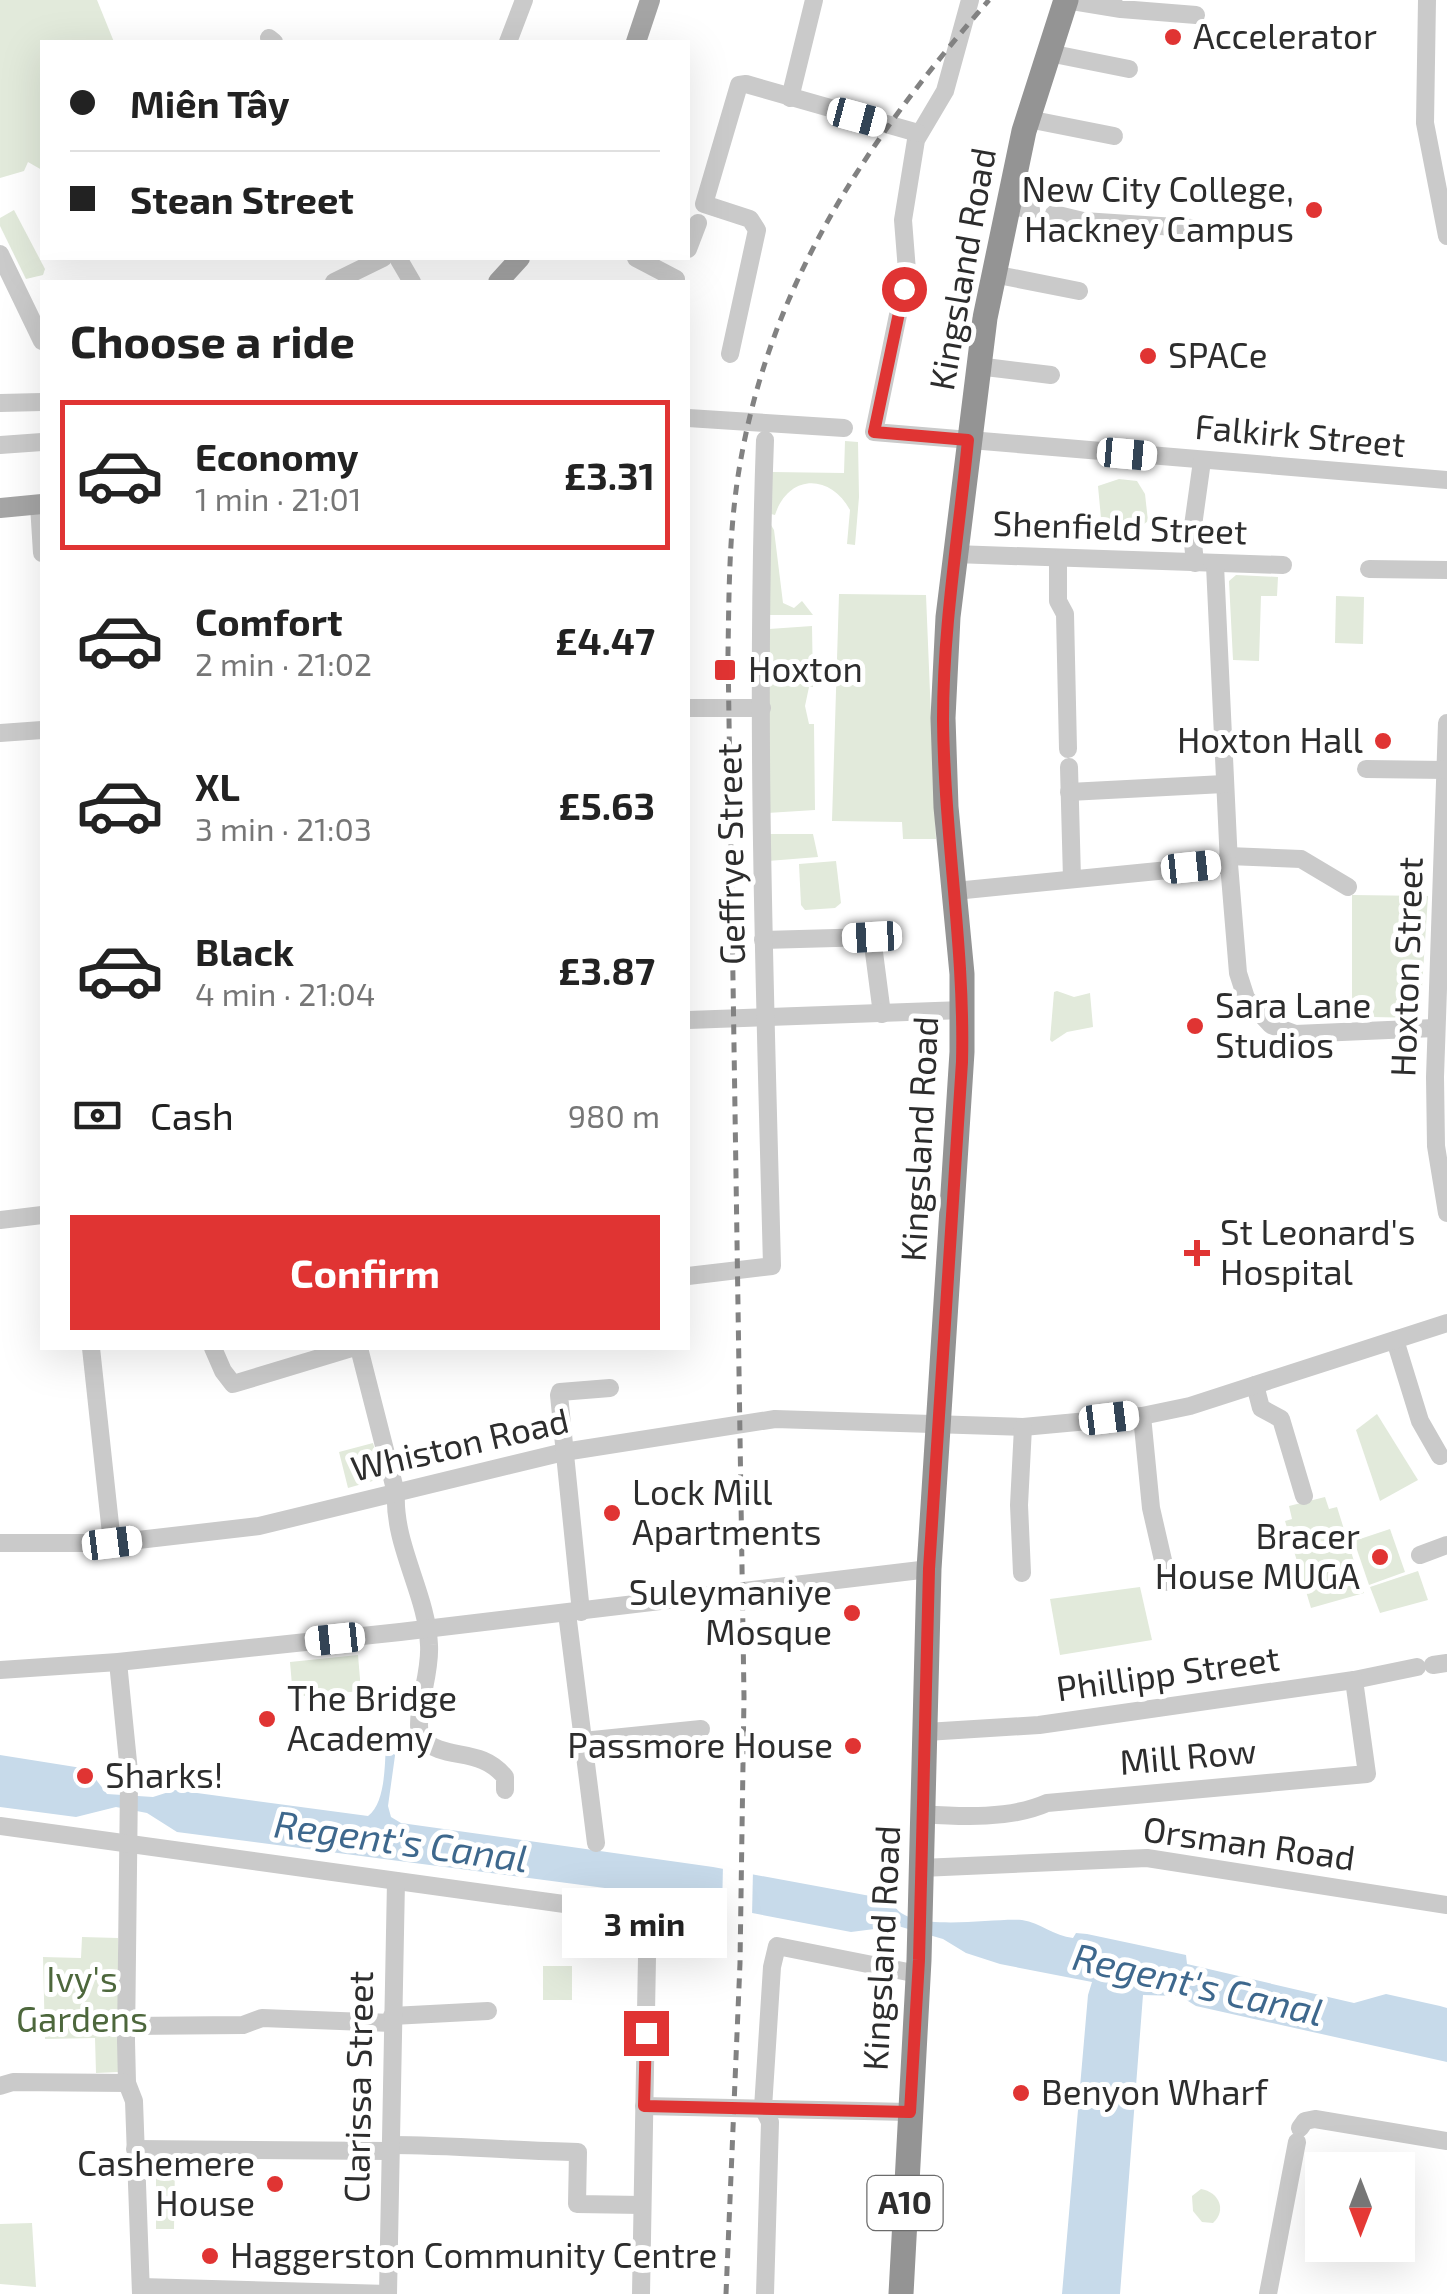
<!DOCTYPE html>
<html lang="en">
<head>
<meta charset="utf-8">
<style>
  :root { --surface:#fff; --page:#f2f2f2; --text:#222; --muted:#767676; --line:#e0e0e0; --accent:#e03433 }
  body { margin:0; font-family:"Exo 2",sans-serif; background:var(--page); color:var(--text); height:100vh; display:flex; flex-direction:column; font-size:38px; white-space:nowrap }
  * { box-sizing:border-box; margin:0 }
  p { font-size:32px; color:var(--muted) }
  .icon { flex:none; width:55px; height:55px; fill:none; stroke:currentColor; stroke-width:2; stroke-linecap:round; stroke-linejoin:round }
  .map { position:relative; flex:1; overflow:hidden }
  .side { position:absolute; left:40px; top:280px; width:650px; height:1070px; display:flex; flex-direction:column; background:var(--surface); border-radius:0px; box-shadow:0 10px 40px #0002 }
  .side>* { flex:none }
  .banner { position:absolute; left:40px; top:40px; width:650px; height:220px; border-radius:0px; box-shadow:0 10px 40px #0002; display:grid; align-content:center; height:220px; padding:0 30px; background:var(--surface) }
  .needle { width:65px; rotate:180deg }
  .tools { position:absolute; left:1305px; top:2152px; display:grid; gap:20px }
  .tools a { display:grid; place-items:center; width:110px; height:110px; border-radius:0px; background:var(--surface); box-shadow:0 10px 40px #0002; font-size:50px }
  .end { position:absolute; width:45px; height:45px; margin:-22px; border:12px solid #e03433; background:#fff; box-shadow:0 0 0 5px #fff }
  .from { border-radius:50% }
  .bubble { position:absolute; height:70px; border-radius:0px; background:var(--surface); box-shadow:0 10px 40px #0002; font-size:32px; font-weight:700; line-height:70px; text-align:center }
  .car { position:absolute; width:30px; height:60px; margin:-30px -15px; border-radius:12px; box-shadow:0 0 8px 2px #0007; background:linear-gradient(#fff 24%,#345 0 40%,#fff 0 76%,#345 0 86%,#fff 0) }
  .banner b { display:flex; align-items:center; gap:35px; height:95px; font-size:38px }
  .banner b+b { border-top:2px solid var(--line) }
  .banner i { width:25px; height:25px; background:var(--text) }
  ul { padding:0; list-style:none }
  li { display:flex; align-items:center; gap:30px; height:150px; margin:0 20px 15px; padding:0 10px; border:5px solid transparent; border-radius:0px }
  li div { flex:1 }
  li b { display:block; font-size:38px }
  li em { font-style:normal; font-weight:700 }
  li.on { border-color:var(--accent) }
  li>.icon { width:90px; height:90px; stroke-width:1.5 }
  h2 { padding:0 30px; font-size:45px; line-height:120px }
  .pay { display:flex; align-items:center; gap:25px; height:110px; padding:0 30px; font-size:38px }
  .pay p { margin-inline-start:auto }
  .button { display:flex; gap:20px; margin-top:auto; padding:20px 30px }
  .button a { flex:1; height:115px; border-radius:0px; background:var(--accent); color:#fff; font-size:40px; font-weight:700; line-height:115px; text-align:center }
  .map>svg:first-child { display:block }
  .green { fill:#e2eadb }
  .water { fill:#c7daea }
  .pier { fill:#fff }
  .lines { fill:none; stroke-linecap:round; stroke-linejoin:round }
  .minor { stroke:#cacaca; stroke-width:18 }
  .major { stroke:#a5a5a5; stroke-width:20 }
  .highway { stroke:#949494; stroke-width:25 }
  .rail { stroke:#828282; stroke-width:5; stroke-dasharray:10 8; stroke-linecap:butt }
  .route { stroke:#e03433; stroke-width:12 }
  .poi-dot { fill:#e03433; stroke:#fff; stroke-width:4 }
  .labels { text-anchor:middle; stroke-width:10; stroke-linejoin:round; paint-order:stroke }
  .shield { fill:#fff; stroke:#6c6c6c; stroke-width:2.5 }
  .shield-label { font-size:32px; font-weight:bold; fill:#2d2d2d }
  .poi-label { font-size:35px; fill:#2d2d2d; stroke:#fff; text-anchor:start }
  .street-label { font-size:35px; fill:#2d2d2d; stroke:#fff }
  .park-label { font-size:35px; fill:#4d673c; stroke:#fff }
  .water-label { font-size:38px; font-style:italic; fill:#3e688d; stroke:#fff }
</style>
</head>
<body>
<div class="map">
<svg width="1447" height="2294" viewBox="0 0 1447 2294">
  <rect width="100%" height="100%" fill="#fff"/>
  <g class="green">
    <path d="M 0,0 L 97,0 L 114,42 L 42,42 L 42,170 L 28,162 L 24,171 L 0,178 Z"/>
    <path d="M 14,210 L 45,269 L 43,275 L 26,279 L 0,226 L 0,218 Z"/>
    <path d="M 845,441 L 858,442 L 859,497 L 855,545 L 847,544 L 850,510 C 830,473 788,474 775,515 L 771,514 L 772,472 L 844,473 Z"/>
    <path d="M 1119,479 L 1137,481 L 1145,494 L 1148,521 L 1131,534 L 1102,529 L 1098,486 Z"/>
    <path d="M 768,520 L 774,530 L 783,603 L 794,608 L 802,601 L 813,615 L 769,615 Z"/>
    <path d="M 1236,575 L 1278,577 L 1277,596 L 1261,596 L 1259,661 L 1233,660 L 1229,581 Z"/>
    <path d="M 839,594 L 926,595 L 936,839 L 903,839 L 902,822 L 832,821 Z"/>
    <path d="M 1336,596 L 1364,597 L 1363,644 L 1335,643 Z"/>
    <path d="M 812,626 L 813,687 L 809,687 L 805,706 L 809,724 L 814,724 L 815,810 L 767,813 L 769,629 Z"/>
    <path d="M 766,834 L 813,834 L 818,857 L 768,861 Z"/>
    <path d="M 836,861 L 841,903 L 835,908 L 805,910 L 801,905 L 799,864 Z"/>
    <path d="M 1352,895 L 1428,896 L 1420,1018 L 1373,1017 L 1372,1007 L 1352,1008 Z"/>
    <path d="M 1057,991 L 1074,997 L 1090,993 L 1093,1027 L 1067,1032 L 1052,1042 L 1050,1040 L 1054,992 Z"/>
    <path d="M 1377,1414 L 1418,1480 L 1380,1501 L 1356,1430 Z"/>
    <path d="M 373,1443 L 382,1474 L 377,1475 L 376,1480 L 348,1488 L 339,1452 Z"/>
    <path d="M 1325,1497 L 1329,1509 L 1337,1507 L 1364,1593 L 1311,1608 L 1285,1521 L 1292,1519 L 1289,1506 Z"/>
    <path d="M 1390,1529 L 1405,1572 L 1369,1585 L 1354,1541 Z"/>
    <path d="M 1418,1571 L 1428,1600 L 1380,1613 L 1370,1587 Z"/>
    <path d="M 1140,1587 L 1152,1640 L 1060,1655 L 1050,1599 Z"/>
    <path d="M 358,1655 L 361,1691 L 293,1697 L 290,1662 Z"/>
    <path d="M 82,1937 L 118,1938 L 119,2072 L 96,2073 L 95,2038 L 45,2039 L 43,1957 L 81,1958 Z"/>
    <rect x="543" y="1966" width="29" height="34"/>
    <path d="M 162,2162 L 175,2162 L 174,2229 L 156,2229 L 156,2169 Z"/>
    <path d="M 1201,2189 C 1219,2192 1227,2210 1213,2223 L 1202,2222 L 1193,2211 L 1192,2196 Z"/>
    <path d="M 32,2223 L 36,2287 L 0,2284 L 0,2224 Z"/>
  </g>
  <path class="water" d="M 387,1732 L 398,1734 L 388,1806 L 391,1817 L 401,1823 L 713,1867 L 892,1900 C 900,1936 993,1917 1022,1920 C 1041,1923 1054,1936 1073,1938 L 1076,1933 L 1087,1934 L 1186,1955 L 1187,1964 L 1354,2003 L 1386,1994 L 1440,2006 L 1447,2008 L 1447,2062 L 1196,2006 L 1180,1996 L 1143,1995 L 1120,2294 L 1062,2294 L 1088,1995 L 1092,1982 L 1000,1964 L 966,1953 L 943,1939 L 898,1926 L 851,1932 L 658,1895 L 177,1832 L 147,1813 L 116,1807 L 76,1817 L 0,1807 L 0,1755 L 88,1769 L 107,1794 L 153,1797 L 175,1790 L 368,1816 C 388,1801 384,1755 387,1732 Z"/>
  <path class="pier" d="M 723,1864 L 753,1869 L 752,1917 L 722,1911 Z"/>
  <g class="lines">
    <g class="minor">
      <path d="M 970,0 L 945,91 L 916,140 L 903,220 L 907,271 L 874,432 L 1447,480"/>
      <path d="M 1066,0 L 1121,9 L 1196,15"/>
      <path d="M 1427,0 L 1425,123 L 1447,236"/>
      <path d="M 269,38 L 274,42"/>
      <path d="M 508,42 L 524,0"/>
      <path d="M 1049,53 L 1129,69"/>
      <path d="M 790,98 L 814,0"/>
      <path d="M 1028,119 L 1114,136"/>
      <path d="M 1009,205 L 1031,210"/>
      <path d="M 1054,214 L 1083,221 L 1191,228"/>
      <path d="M 688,249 L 698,223"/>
      <path d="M 0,254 L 42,341"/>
      <path d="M 398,258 L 412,282"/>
      <path d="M 636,258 L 676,279"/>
      <path d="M 993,274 L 1079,291"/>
      <path d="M 334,282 L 383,258"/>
      <path d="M 730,354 L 757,230 L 750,219 L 704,204 L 739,85 L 746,84 L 918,133"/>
      <path d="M 977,366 L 1051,375"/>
      <path d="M 0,403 L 42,402"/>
      <path d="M 688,418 L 844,428"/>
      <path d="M 0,445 L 42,442"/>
      <path d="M 39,505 L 42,553"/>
      <path d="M 954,554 L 1283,565"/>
      <path d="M 1058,559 L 1058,601 L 1065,614 L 1068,749"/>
      <path d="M 1195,563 L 1192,533 L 1202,461"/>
      <path d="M 1215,565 L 1229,864 L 1238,973 L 1246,998 L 1271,1025 L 1295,1034 L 1435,1028"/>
      <path d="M 1369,569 L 1447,570"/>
      <path d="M 688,708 L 762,708"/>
      <path d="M 1447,723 L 1435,1077 L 1436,1146 L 1447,1213"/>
      <path d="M 0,733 L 42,730"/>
      <path d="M 1069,767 L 1072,879"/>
      <path d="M 1366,769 L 1446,770"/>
      <path d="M 1069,792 L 1224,784"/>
      <path d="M 1228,856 L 1301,859 L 1348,887"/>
      <path d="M 955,891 L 1229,864"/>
      <path d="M 763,940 L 872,937 L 882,1014"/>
      <path d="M 688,1020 L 963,1010"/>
      <path d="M 0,1220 L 42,1215"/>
      <path d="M 688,1276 L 772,1266 C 765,991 755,715 765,440"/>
      <path d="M 1395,1340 L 1420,1421 L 1440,1456"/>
      <path d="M 91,1348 L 112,1543"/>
      <path d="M 213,1348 L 223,1371 L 233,1384 L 352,1348"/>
      <path d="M 359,1348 L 396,1493 C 393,1545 427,1594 429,1645 C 431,1676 415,1707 420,1737 C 445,1763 479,1745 505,1777 L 505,1790"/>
      <path d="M 1255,1385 L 1261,1408 L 1281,1419 L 1304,1496"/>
      <path d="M 1142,1416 L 1151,1508 L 1168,1582"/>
      <path d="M 0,1543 L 112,1543 L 259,1526 L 564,1452 L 775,1419 L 1023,1427 L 1142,1416 L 1190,1406 L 1447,1323"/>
      <path d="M 1420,1555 L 1447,1545"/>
      <path d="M 1022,1573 L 1019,1505 L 1023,1427"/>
      <path d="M 581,1612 L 559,1395 L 560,1392 L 610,1388"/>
      <path d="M 567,1613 L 596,1843"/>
      <path d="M 118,1662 L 129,1772"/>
      <path d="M 1433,1665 L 1447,1663"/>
      <path d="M 0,1670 L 118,1662 L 400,1632 L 929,1569"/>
      <path d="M 926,1732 L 1039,1725 L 1354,1680 L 1417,1667"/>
      <path d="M 583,1741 L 701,1729"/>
      <path d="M 129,1783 L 126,2041 L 127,2083 L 134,2101 L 141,2294"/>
      <path d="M 923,1814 C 962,1817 1011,1819 1047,1803 L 1367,1774 L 1354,1680"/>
      <path d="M 0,1826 L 600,1909 L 634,1914 L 646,1922 L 716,1933"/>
      <path d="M 921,1868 L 1147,1858 L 1447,1905"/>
      <path d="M 392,2016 L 488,2011"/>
      <path d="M 127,2026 L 243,2025 L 262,2018 L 392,2023"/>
      <path d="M 0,2086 L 13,2082 L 127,2083"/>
      <path d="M 644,2106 L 909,2112"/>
      <path d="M 1300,2128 L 1305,2121 L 1315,2119 L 1447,2141"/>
      <path d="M 391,2145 C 454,2145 514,2151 578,2152 L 577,2204 L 642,2205"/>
      <path d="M 135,2149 L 390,2151"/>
      <path d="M 141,2287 L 388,2294"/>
      <path d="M 388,2294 L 396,1881"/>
      <path d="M 641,2294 L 647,1957"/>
      <path d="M 765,2294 L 770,2122 L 763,2108 L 772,1967 L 777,1946 L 918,1974"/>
      <path d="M 1268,2294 L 1297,2142"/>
    </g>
    <g class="major">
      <path d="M 636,42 L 650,0"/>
      <path d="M 498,282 L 520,258"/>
      <path d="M 0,508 L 42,504"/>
    </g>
    <path class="highway" d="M 901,2294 L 919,1960 L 929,1569 L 962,1052 L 962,974 L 946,807 L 943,718 L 948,617 L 985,318 L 1024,131 L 1066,0"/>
    <path class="rail" d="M 726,2294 L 740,1963 L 744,1697 L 728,654 C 729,590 729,527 740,464 C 772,279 869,138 989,0"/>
  </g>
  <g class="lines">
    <path class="route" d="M 646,2033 L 644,2106 L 910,2112 L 919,1960 L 929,1569 L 962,1062 C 965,948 944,835 943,720 C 943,626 959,533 968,440 L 874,432 L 904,289"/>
  </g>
  <g class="poi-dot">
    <circle cx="1173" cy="37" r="10"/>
    <circle cx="1314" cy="210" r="10"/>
    <circle cx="1148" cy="356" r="10"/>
    <rect x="713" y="658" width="24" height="24" rx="5"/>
    <circle cx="1383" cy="741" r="10"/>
    <circle cx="1195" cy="1026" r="10"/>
    <path d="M1192 1238h10v10h10v10h-10v10h-10v-10h-10v-10h10z"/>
    <circle cx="612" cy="1513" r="10"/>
    <circle cx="1380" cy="1557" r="10"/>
    <circle cx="852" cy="1613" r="10"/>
    <circle cx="267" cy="1719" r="10"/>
    <circle cx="853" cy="1746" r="10"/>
    <circle cx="85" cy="1776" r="10"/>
    <circle cx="1021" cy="2093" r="10"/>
    <circle cx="275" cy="2184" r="10"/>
    <circle cx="210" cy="2256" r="10"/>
  </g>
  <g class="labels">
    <rect class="shield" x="867.5" y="2176" width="75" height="54" rx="8"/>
    <g class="shield-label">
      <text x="905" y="2214">A10</text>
    </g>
    <g class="poi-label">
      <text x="1193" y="49">Accelerator</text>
      <text x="1294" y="202" text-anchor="end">New City College,<tspan x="1294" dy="40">Hackney Campus</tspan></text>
      <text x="1168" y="368">SPACe</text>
      <text x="748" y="682">Hoxton</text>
      <text x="1363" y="753" text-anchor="end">Hoxton Hall</text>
      <text x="1215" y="1018">Sara Lane<tspan x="1215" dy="40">Studios</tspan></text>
      <text x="1220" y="1245">St Leonard's<tspan x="1220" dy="40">Hospital</tspan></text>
      <text x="632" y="1505">Lock Mill<tspan x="632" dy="40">Apartments</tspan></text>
      <text x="1360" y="1549" text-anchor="end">Bracer<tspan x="1360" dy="40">House MUGA</tspan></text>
      <text x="832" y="1605" text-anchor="end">Suleymaniye<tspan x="832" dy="40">Mosque</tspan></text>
      <text x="287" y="1711">The Bridge<tspan x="287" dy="40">Academy</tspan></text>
      <text x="833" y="1758" text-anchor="end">Passmore House</text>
      <text x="105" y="1788">Sharks!</text>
      <text x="1041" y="2105">Benyon Wharf</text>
      <text x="255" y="2176" text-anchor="end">Cashemere<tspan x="255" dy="40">House</tspan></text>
      <text x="230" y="2268">Haggerston Community Centre</text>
    </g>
    <g class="street-label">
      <text transform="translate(963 269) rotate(-80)" y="12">Kingsland Road</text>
      <text transform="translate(1300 436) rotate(5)" y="12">Falkirk Street</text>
      <text transform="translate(1120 528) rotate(2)" y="12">Shenfield Street</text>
      <text transform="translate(731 854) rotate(-91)" y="12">Geffrye Street</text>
      <text transform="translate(1407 967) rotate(-88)" y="12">Hoxton Street</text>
      <text transform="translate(920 1139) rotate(-87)" y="12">Kingsland Road</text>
      <text transform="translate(460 1445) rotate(-13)" y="12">Whiston Road</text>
      <text transform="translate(1168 1674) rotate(-8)" y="12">Phillipp Street</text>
      <text transform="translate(1188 1757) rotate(-5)" y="12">Mill Row</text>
      <text transform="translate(1249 1844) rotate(8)" y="12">Orsman Road</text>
      <text transform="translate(882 1948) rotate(-87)" y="12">Kingsland Road</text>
      <text transform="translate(359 2087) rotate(-89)" y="12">Clarissa Street</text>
    </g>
    <g class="park-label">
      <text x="82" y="1992">Ivy's<tspan x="82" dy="40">Gardens</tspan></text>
    </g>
    <g class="water-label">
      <text transform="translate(401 1842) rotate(8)" y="13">Regent's Canal</text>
      <text transform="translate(1198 1985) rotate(13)" y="13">Regent's Canal</text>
    </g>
  </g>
</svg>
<div class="tools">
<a><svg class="needle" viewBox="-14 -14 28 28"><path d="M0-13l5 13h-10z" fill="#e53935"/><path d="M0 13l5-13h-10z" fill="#767676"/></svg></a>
</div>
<i class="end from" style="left:904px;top:289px"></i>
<i class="end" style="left:646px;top:2033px"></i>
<div class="bubble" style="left:562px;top:1888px;width:165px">3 min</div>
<i class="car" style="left:857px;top:117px;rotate:105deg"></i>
<i class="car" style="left:1127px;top:454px;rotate:95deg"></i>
<i class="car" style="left:1191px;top:867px;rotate:84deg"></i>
<i class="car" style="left:872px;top:937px;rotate:267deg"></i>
<i class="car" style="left:1109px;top:1418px;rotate:83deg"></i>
<i class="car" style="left:112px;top:1543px;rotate:83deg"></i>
<i class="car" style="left:335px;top:1639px;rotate:264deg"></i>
<div class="banner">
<b><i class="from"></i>Miên Tây</b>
<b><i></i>Stean Street</b>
</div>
<section class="side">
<h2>Choose a ride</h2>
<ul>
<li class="on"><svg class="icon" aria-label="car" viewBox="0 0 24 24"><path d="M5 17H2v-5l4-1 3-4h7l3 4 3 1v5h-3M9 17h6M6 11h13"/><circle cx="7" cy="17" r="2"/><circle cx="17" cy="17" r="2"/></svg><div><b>Economy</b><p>1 min · 21:01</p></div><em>£3.31</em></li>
<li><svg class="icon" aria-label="car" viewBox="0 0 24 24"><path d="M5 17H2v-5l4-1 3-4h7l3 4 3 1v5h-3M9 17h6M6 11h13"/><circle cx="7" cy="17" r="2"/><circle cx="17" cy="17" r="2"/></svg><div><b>Comfort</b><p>2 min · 21:02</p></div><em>£4.47</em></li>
<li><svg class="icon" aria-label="car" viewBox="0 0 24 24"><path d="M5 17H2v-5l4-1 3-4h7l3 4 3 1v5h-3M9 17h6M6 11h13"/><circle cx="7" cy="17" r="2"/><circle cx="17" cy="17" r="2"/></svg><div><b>XL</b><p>3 min · 21:03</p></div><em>£5.63</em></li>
<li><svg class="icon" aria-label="car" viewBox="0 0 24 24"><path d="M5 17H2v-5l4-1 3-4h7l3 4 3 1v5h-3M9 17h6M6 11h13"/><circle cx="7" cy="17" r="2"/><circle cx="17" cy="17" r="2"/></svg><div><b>Black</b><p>4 min · 21:04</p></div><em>£3.87</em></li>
</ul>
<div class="pay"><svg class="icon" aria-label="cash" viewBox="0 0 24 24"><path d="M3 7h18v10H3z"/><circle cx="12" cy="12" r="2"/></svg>Cash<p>980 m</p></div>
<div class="button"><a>Confirm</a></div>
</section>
</div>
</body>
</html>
